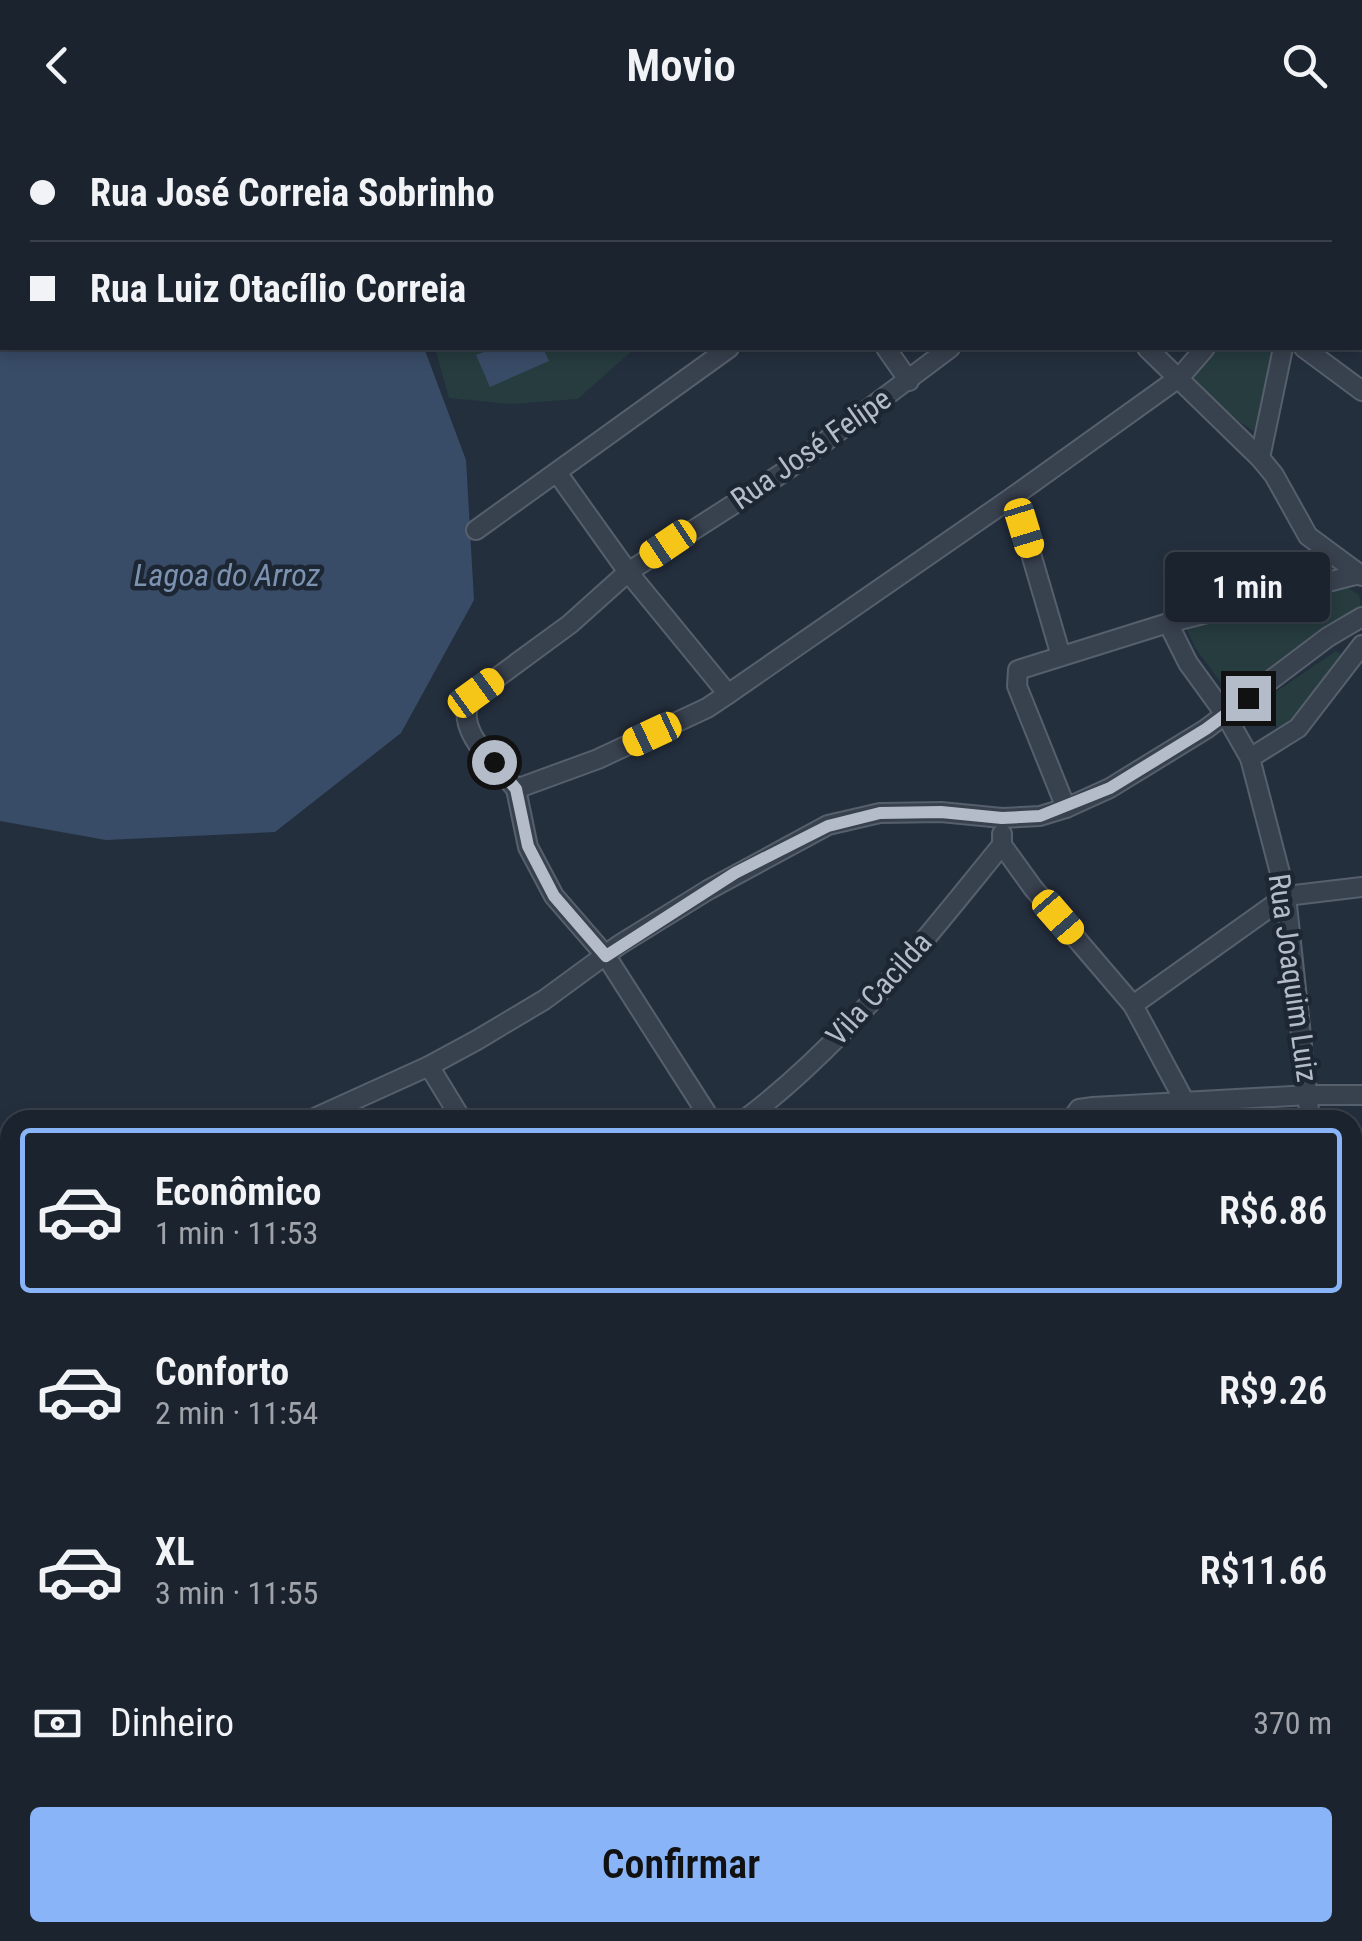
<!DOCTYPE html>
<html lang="pt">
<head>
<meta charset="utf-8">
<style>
  :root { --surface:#1b232e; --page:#242b36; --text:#f1f3f6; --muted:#a0a4aa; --line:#39404a; --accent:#8ab4f8 }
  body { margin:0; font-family:"Roboto Condensed",sans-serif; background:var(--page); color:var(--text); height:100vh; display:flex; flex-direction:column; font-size:38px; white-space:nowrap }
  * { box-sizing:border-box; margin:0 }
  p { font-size:32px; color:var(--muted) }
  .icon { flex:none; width:55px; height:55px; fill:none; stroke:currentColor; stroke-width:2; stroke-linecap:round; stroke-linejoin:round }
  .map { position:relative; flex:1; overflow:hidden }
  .drawer { position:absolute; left:0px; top:980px; width:1362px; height:832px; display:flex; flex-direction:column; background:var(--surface); border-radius:30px 30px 0 0; box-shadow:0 5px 15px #0003,0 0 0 2px var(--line) }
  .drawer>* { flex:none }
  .guide { position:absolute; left:0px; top:0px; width:1362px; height:220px; box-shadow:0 5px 15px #0003,0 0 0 2px var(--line); display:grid; align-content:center; height:220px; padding:0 30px; background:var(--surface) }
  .end { position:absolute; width:45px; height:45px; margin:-22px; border:12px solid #b4bcc9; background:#111; box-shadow:0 0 0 5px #111 }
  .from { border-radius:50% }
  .bubble { position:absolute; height:70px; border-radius:10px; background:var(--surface); box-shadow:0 5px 15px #0003,0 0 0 2px var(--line); font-size:32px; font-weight:600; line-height:70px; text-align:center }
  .car { position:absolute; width:30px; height:60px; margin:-30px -15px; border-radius:12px; box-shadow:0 0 8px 2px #0007; background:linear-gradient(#f5c518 24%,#345 0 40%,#f5c518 0 76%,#345 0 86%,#f5c518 0) }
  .guide b { display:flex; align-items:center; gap:35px; height:95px; font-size:38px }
  .guide b+b { border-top:2px solid var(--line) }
  .guide i { width:25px; height:25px; background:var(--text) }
  ul { padding:18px 0 0; list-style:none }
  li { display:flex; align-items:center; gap:30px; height:165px; margin:0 20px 15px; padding:0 10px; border:5px solid transparent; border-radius:10px }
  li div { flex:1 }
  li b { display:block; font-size:38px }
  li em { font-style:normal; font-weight:600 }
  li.active { border-color:var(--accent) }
  li>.icon { width:90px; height:90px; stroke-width:1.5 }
  .pay { display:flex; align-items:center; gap:25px; height:110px; padding:0 30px; font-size:38px }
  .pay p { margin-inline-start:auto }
  .button { display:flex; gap:20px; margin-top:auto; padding:20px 30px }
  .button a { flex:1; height:115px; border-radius:10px; background:var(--accent); color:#111; font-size:40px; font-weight:600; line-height:115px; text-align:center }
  header { display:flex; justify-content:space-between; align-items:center; height:130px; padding:0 30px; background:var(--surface); font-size:45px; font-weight:600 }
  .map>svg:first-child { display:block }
  .green { fill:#263c3f }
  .water { fill:#394c67 }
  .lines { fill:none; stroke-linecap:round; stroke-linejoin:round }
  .minor-casing { stroke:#565f6c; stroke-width:22 }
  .secondary-casing { stroke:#565f6c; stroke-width:30 }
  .minor { stroke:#38414e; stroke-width:18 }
  .secondary { stroke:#465061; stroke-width:25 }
  .route { stroke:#b4bcc9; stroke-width:12 }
  .labels { text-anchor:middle; stroke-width:9; stroke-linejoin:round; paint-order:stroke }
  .street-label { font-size:30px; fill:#b4bcc9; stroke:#1d2633 }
  .water-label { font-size:32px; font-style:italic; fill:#7c92b1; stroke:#1d2633 }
</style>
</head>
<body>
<header><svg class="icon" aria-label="back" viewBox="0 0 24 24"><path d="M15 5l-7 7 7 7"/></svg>Movio<svg class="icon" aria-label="search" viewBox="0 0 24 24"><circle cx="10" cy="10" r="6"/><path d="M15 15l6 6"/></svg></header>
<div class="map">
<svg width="1362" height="1811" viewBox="0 0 1362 1811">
  <rect width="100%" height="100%" fill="#242f3e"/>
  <g class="green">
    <path d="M 435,218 L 635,218 L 578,269 L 511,274 L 449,268 Z"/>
    <path d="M 1218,218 L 1274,218 L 1256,303 L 1236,289 L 1194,249 L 1196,242 Z"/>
    <path d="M 1342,454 L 1359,465 L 1362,479 L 1231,566 L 1196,519 L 1186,498 Z"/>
    <path d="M 1336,521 L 1342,525 L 1339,534 L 1284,601 L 1255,583 L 1255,576 Z"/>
  </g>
  <g class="water">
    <path d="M 0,0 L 397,0 L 2,2 L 2,218 L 424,218 L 466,330 L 474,470 L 401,603 L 275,702 L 106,710 L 0,691 Z"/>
    <path d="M 495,218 L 543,218 L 549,231 L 490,257 L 476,225 Z"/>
  </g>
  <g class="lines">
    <g class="minor-casing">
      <g id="minor">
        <path d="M 929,0 L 931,2"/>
        <path d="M 1127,0 L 1130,2"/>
        <path d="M 1358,0 L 1362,3"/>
        <path d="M 611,2 L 618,0"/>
        <path d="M 1159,2 L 1162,0"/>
        <path d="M 1360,52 L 1362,50"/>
        <path d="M 1360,96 L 1362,98"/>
        <path d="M 886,218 L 909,251"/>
        <path d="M 1147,218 L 1260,328 L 1274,345 L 1308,406 L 1362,446"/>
        <path d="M 1304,218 L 1362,261"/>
        <path d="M 1260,328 L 1283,218"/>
        <path d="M 558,344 L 628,442 L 728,564"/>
        <path d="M 1014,366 L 1061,526"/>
        <path d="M 476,400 L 729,218"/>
        <path d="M 1168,493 L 1188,533 L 1225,584 L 1250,628 L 1286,766 L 1310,990"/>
        <path d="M 1250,628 L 1298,598 L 1362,515"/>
        <path d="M 516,659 C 496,634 446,594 476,563 L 570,494 L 628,442 L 787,340 L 950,218"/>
        <path d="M 1066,678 L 1017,556 L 1018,540 L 1168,493 L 1359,444"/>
        <path d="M 1002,704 L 1002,715 L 1033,758 L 1133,875 L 1186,974 L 1187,990"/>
        <path d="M 1133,875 L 1286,766 L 1362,757"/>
        <path d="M 429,936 L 462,990"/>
        <path d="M 310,990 L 429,936 L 477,910 L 544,870 L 619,815 L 708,760 L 828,695 L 880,683 L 941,682 L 1002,688 L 1040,686 L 1066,678 L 1110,658 L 1206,599 L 1328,507 L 1362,487"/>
        <path d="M 711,990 L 606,826 L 554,766 L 528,717 L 516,659 L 598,629 L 707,578 L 728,564 L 1014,366 L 1180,247 L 1205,218"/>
        <path d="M 744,990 C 845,914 922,813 1002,715"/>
        <path d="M 1071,990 L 1079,979 L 1093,977 L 1309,965 L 1362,965"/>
        <path d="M 0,1241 L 10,1234"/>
        <path d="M 0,1326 L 10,1338"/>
        <path d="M 1352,1656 L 1362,1657"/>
        <path d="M 908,1811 L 912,1802"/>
        <path d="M 1162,1811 L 1162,1802"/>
      </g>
    </g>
    <g class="secondary-casing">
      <g id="secondary">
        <path d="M 1352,1212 L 1362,1197"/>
        <path d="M 988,1811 L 992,1802"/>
      </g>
    </g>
    <use href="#minor" class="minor"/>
    <use href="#secondary" class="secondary"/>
  </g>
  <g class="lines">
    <path class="route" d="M 494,632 L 516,659 L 528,716 L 554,766 L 606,826 L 735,743 L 828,696 L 880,683 L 941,682 L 1002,688 L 1040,686 L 1110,658 L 1206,599 L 1248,568"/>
  </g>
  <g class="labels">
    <g class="street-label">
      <text transform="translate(811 319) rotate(-35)" y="10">Rua José Felipe</text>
      <text transform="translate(1293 848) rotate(82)" y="10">Rua Joaquim Luiz</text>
      <text transform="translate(879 859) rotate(-48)" y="10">Vila Cacilda</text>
    </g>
    <g class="water-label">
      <text x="227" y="456">Lagoa do Arroz</text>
    </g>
  </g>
</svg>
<i class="end from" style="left:494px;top:632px"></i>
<i class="end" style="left:1248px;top:568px"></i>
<div class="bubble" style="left:1165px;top:422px;width:165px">1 min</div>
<i class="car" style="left:1024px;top:398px;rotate:163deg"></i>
<i class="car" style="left:668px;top:414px;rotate:236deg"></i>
<i class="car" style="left:476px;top:563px;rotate:54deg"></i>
<i class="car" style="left:652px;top:604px;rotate:245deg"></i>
<i class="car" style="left:1058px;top:787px;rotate:139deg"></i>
<div class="guide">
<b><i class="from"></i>Rua José Correia Sobrinho</b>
<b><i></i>Rua Luiz Otacílio Correia</b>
</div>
<section class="drawer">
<ul>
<li class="active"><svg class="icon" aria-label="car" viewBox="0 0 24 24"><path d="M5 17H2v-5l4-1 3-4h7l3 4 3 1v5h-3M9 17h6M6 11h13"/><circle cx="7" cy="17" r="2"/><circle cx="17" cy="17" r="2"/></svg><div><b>Econômico</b><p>1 min · 11:53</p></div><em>R$6.86</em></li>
<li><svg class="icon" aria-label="car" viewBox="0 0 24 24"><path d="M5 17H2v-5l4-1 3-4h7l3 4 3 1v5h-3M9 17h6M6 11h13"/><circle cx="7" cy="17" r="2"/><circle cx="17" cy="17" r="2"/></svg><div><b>Conforto</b><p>2 min · 11:54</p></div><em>R$9.26</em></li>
<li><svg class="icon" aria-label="car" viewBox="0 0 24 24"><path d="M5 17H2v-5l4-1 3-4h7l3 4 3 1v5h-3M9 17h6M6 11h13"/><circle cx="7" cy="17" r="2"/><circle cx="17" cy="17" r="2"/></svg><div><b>XL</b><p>3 min · 11:55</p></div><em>R$11.66</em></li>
</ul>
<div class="pay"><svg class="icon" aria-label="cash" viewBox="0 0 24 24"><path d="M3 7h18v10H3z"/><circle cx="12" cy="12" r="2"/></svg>Dinheiro<p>370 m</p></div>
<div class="button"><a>Confirmar</a></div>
</section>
</div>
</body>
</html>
